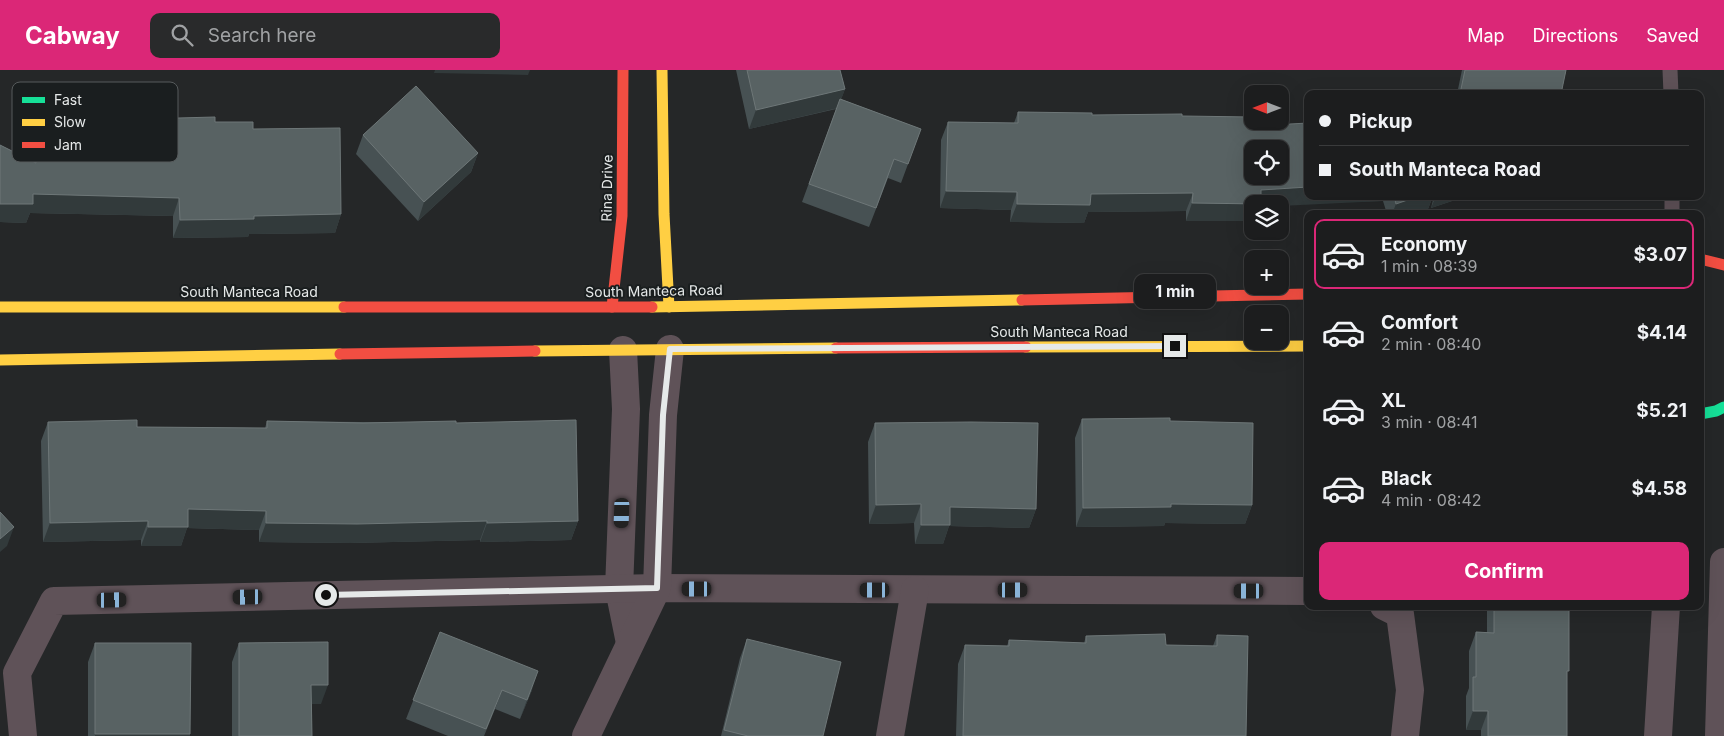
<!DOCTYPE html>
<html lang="en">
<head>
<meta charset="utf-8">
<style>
  :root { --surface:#1c1d1e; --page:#292a2b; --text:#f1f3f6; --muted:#a0a2a4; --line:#3a3b3c; --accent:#db2777 }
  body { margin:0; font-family:Inter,sans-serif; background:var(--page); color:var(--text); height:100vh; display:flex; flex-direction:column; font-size:19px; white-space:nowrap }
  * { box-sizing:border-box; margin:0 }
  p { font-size:16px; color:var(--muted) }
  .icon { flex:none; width:28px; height:28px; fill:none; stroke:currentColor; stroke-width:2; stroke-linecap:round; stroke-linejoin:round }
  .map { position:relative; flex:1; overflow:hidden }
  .panel { position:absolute; left:1304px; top:140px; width:400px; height:400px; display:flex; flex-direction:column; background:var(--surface); border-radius:10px; box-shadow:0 5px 20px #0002,0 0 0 1px var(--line) }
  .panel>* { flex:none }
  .top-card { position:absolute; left:1304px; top:20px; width:400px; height:110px; border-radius:10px; box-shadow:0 5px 20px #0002,0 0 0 1px var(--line); display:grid; align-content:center; height:110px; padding:0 15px; background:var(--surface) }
  .needle { width:32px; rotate:270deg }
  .tools { position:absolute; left:1244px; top:15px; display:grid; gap:10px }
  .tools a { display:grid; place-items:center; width:45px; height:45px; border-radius:10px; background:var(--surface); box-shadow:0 5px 20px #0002,0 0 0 1px var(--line); font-size:25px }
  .end { position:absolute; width:22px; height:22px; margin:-11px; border:6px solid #e6e9e9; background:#111; box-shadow:0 0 0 2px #111 }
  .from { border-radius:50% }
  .bubble { position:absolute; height:35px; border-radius:10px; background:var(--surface); box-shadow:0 5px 20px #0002,0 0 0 1px var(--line); font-size:16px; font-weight:700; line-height:35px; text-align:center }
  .car { position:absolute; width:15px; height:30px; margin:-15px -8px; border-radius:6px; box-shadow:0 0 4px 1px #0007; background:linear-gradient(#222 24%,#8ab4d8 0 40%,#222 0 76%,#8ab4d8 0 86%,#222 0) }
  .top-card b { display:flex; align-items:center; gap:18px; height:48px; font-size:19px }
  .top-card b+b { border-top:1px solid var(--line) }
  .top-card i { width:12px; height:12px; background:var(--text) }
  ul { padding:9px 0 0; list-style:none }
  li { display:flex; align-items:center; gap:15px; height:70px; margin:0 10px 8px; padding:0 5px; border:2px solid transparent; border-radius:10px }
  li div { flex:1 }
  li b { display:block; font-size:19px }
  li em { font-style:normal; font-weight:700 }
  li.current { border-color:var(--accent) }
  li>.icon { width:45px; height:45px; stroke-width:1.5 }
  .action { display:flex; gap:10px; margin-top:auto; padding:10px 15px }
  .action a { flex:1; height:58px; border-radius:10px; background:var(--accent); color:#fff; font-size:20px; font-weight:700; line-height:58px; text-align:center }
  header { display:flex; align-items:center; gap:30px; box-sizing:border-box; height:70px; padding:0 25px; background:var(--accent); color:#fff }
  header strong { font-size:24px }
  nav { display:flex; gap:28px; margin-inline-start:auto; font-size:18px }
  .search { width:350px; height:45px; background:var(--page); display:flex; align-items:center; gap:12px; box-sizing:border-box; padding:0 18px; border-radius:10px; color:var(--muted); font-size:19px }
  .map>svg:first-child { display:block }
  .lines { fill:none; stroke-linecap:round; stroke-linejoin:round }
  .lane { stroke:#5f5258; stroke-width:15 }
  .street { stroke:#5f5258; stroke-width:28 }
  .fast { stroke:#16e098; stroke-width:11 }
  .slow { stroke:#ffcf43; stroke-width:11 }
  .jam { stroke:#f24e42; stroke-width:11 }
  .wall { fill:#475153 }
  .shaded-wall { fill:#323a3b }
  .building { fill:#586263; stroke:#6e7778; fill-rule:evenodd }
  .route { stroke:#e6e9e9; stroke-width:6 }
  .labels { text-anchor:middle; stroke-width:4; stroke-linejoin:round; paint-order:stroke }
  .street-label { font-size:14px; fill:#e6e9e9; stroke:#1a1e1f }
  .key { fill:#1a1e1f; stroke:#575b5c; stroke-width:1 }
  .key-label { font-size:14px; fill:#e6e9e9 }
</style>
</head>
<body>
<header>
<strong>Cabway</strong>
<div class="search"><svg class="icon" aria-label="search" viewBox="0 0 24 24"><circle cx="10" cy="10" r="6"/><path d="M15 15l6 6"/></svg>Search here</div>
<nav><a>Map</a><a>Directions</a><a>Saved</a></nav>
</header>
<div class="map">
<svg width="1724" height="666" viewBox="0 0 1724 666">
  <rect width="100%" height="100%" fill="#252728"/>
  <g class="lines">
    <g class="lane">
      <path d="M 1670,0 L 1671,24"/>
      <path d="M 1672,126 L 1672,144"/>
    </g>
    <g class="street">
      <path d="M 623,280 L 626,339 L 619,519 L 630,573"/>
      <path d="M 1384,536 L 1400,544 L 1410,620 L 1405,666"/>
      <path d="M 23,666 L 17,603 L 54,531 L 657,518 L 1308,521"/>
      <path d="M 586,666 L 657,518 L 663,345 L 670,279"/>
      <path d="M 890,666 L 915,520"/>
      <path d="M 1658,666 L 1666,536"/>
      <path d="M 1719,666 L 1724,492"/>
    </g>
    <path class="fast" d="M 1700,344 L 1716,341 L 1724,337"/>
    <g class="slow">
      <path d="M 662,0 L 664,144 L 669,237"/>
      <path d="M 0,237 L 344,237"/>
      <path d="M 652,237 L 1022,230"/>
      <path d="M 1026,277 L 1308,276"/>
      <path d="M 535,281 L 836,278"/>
      <path d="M 0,290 L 340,284"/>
    </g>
    <g class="jam">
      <path d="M 1700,189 L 1724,195"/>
      <path d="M 1022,230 L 1308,224"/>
      <path d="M 344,237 L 652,237"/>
      <path d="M 612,237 L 622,146 L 623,0"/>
      <path d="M 836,278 L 1026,277"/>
      <path d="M 340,284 L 535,281"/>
    </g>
  </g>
  <g class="wall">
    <path d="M 736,0 L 840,0 L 845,19 L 841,29 L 921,59 L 901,113 L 888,108 L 869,157 L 802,132 L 836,39 L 749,59 Z"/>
    <path d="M 1462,0 L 1566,0 L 1561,24 L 1457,24 Z"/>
    <path d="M 1018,42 L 1092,45 L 1182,46 L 1272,55 L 1308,126 L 1433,126 L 1428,139 L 1413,144 L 1387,144 L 1383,131 L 1252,134 L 1186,151 L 1186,141 L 1088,142 L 1084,153 L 1010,152 L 1011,140 L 940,138 L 941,70 L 948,52 L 1014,53 Z"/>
    <path d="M 100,48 L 215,52 L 253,59 L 341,144 L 335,163 L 249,164 L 248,167 L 173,168 L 173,146 L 30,143 L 26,153 L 0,152 L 0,75 L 29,90 L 29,83 L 36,64 L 94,65 Z"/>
    <path d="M 363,65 L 478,83 L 471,102 L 418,151 L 356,84 Z"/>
    <path d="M 1434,126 L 1467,126 L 1431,138 Z"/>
    <path d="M 1082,349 L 1170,351 L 1252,435 L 1245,454 L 1165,453 L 1164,456 L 1076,457 L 1075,368 Z"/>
    <path d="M 267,351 L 456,353 L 578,451 L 571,470 L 480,472 L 480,470 L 350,473 L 259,472 L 259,460 L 187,458 L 181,476 L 141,476 L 141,470 L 43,472 L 41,371 L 48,352 L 137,357 L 265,358 Z"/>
    <path d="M 875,353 L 1036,439 L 1029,458 L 949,456 L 943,474 L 915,474 L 914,453 L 869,454 L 868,372 Z"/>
    <path d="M 1487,536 L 1569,536 L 1567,605 L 1567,666 L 1481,666 L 1481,660 L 1466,660 L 1466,626 L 1469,618 L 1469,581 L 1476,562 L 1487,563 Z"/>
    <path d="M 440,562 L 532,620 L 520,649 L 495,639 L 484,666 L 448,666 L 406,649 Z"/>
    <path d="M 1217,565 L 1246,666 L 956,666 L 958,594 L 965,575 L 1007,576 L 1009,570 L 1084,573 L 1086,566 L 1166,575 L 1213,576 Z"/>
    <path d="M 747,569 L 823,666 L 721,666 L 740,588 Z"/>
    <path d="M 95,573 L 190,666 L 88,666 L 88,592 Z"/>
    <path d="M 239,573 L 321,634 L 312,634 L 312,666 L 232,666 L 232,592 Z"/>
  </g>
  <g class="shaded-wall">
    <path d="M 435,0 L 530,0 L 528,5 L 434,3 Z"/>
    <path d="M 845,19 L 838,38 L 749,59 L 756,40 Z"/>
    <path d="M 478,83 L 471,102 L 418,151 L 424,132 Z"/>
    <path d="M 1308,117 L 1308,126 L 1385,126 L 1383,131 L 1280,136 L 1280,134 L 1256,134 L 1261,120 Z"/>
    <path d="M 946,121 L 1017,122 L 1011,140 L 940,138 Z"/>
    <path d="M 1193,123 L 1186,141 L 1088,142 L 1084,153 L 1010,152 L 1017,134 L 1091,124 Z"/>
    <path d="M 33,124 L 179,128 L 173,146 L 30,143 L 26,153 L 0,152 L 0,134 Z"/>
    <path d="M 1419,126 L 1433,126 L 1428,139 L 1413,144 L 1392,144 L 1396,134 Z"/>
    <path d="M 1436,126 L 1467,126 L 1431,138 Z"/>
    <path d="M 1192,133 L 1252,134 L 1252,151 L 1186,151 Z"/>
    <path d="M 341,144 L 335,163 L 249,164 L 248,167 L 173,168 L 180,150 L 254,146 Z"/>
    <path d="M 921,434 L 914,453 L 869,454 L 876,435 Z"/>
    <path d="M 1171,434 L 1252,435 L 1245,454 L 1165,453 L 1164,456 L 1076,457 L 1083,438 Z"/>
    <path d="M 950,437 L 1036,439 L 1029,458 L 949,456 L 943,474 L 915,474 L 921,455 Z"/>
    <path d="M 188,439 L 266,441 L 259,460 L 187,458 L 181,476 L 141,476 L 148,457 Z"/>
    <path d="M 148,451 L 141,470 L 43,472 L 50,453 Z"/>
    <path d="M 487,451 L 480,470 L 350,473 L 259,472 L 266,453 Z"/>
    <path d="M 578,451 L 571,470 L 480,472 L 487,453 Z"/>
    <path d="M 14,457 L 7,476 L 0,482 L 0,469 Z"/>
    <path d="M 538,601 L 532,620 L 520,649 L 527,630 Z"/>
    <path d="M 311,615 L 328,615 L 321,634 L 305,634 Z"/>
    <path d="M 502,620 L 495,639 L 483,666 Z"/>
    <path d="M 1473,641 L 1488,641 L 1481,660 L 1466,660 Z"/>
    <rect x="95" y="664" width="95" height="2"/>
  </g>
  <g class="building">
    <path d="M 747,0 L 840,0 L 845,19 L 756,40 Z"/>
    <path d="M 1465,0 L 1566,0 L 1561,24 L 1460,24 Z"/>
    <path d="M 416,16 L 478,83 L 424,132 L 363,65 Z"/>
    <path d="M 840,29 L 921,59 L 908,94 L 894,89 L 876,138 L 809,114 Z"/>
    <path d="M 1018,42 L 1092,43 L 1092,45 L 1182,44 L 1182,46 L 1252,47 L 1252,51 L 1272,51 L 1272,55 L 1308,53 L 1308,117 L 1261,120 L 1261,134 L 1192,133 L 1193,123 L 1091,124 L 1090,135 L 1017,134 L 1017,122 L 946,121 L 948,52 L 1018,53 ZM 1252,79 L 1280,79 L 1280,106 L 1252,106 Z"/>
    <path d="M 215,47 L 215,52 L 253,52 L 253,59 L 340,58 L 341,144 L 254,146 L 254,149 L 180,150 L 179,128 L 33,124 L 33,134 L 0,134 L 0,75 L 36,93 L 36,64 L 100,65 L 100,48 L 178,49 L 178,48 Z"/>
    <path d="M 1394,126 L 1419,126 L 1396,134 Z"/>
    <path d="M 1170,348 L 1170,351 L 1253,353 L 1252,435 L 1171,434 L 1171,437 L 1083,438 L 1082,349 Z"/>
    <path d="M 137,350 L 137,357 L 267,358 L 267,351 L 363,353 L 456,351 L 456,353 L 576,350 L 578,451 L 487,453 L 487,451 L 357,454 L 266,453 L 266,441 L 188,439 L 188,457 L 148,457 L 148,451 L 50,453 L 48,352 Z"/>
    <path d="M 971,352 L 1038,353 L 1036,439 L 950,437 L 950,455 L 921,455 L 921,434 L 876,435 L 875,353 Z"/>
    <path d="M 0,442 L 14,457 L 0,469 Z"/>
    <path d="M 1494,536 L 1569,536 L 1569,601 L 1567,601 L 1567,666 L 1488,666 L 1488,641 L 1473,641 L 1473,607 L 1476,607 L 1476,562 L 1494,563 Z"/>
    <path d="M 440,562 L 538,601 L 527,630 L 502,620 L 486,659 L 413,630 Z"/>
    <path d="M 1165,564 L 1166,575 L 1217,576 L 1217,565 L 1248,566 L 1246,666 L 963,666 L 965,575 L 1009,576 L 1009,570 L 1086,573 L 1086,566 Z"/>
    <path d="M 747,569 L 841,592 L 823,666 L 748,666 L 724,660 Z"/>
    <path d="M 328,572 L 328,615 L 311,615 L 312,666 L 239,666 L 239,573 Z"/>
    <path d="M 95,573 L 191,573 L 190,664 L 95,664 Z"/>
  </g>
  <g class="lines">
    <path class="route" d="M 326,525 L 657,518 L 663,345 L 670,279 L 1175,276"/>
  </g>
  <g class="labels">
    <g class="street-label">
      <text transform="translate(607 118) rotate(-89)" y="5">Rina Drive</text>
      <text transform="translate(654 221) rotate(-1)" y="5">South Manteca Road</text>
      <text x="249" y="227">South Manteca Road</text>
      <text x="1059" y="267">South Manteca Road</text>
    </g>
  </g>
  <rect x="12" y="12" width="166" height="80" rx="8" class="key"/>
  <rect x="22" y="27" width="23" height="6" fill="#16e098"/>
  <rect x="22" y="49" width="23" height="7" fill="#ffcf43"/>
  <rect x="22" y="72" width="23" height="6" fill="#f24e42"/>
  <g class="key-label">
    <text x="54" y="35">Fast</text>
    <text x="54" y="57">Slow</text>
    <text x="54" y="80">Jam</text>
  </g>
</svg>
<div class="tools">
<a><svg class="needle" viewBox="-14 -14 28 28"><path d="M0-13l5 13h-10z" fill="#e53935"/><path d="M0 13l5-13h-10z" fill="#a0a2a4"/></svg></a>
<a><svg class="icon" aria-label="locate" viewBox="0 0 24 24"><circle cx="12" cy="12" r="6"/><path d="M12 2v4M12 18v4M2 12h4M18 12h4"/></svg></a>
<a><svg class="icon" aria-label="layers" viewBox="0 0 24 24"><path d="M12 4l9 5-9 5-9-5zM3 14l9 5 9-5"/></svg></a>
<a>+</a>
<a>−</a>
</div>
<i class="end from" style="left:326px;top:525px"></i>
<i class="end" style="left:1175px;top:276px"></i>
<div class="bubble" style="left:1134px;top:204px;width:82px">1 min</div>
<i class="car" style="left:622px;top:443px;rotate:182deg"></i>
<i class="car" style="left:697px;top:519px;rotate:270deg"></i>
<i class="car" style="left:875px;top:520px;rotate:270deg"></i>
<i class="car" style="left:1013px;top:520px;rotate:90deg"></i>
<i class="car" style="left:1249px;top:521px;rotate:270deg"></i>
<i class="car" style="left:248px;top:527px;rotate:269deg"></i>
<i class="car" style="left:112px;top:530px;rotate:89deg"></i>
<div class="top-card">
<b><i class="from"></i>Pickup</b>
<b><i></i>South Manteca Road</b>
</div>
<section class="panel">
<ul>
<li class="current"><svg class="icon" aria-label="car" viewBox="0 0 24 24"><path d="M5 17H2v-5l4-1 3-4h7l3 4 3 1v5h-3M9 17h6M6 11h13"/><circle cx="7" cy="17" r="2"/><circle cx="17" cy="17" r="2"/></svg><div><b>Economy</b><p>1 min · 08:39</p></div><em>$3.07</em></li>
<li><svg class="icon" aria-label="car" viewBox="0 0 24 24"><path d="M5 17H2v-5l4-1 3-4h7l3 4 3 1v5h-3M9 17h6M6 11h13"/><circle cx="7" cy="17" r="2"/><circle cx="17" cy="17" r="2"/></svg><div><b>Comfort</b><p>2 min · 08:40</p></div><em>$4.14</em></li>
<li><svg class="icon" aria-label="car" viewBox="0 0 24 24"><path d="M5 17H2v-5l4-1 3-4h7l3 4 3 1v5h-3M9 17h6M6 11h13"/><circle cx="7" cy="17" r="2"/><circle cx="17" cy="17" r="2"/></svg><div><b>XL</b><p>3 min · 08:41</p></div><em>$5.21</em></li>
<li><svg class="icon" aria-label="car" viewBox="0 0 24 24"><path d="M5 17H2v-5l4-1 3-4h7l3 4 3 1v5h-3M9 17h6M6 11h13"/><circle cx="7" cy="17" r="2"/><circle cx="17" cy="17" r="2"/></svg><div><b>Black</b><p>4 min · 08:42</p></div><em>$4.58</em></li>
</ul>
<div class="action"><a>Confirm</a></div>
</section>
</div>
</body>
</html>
